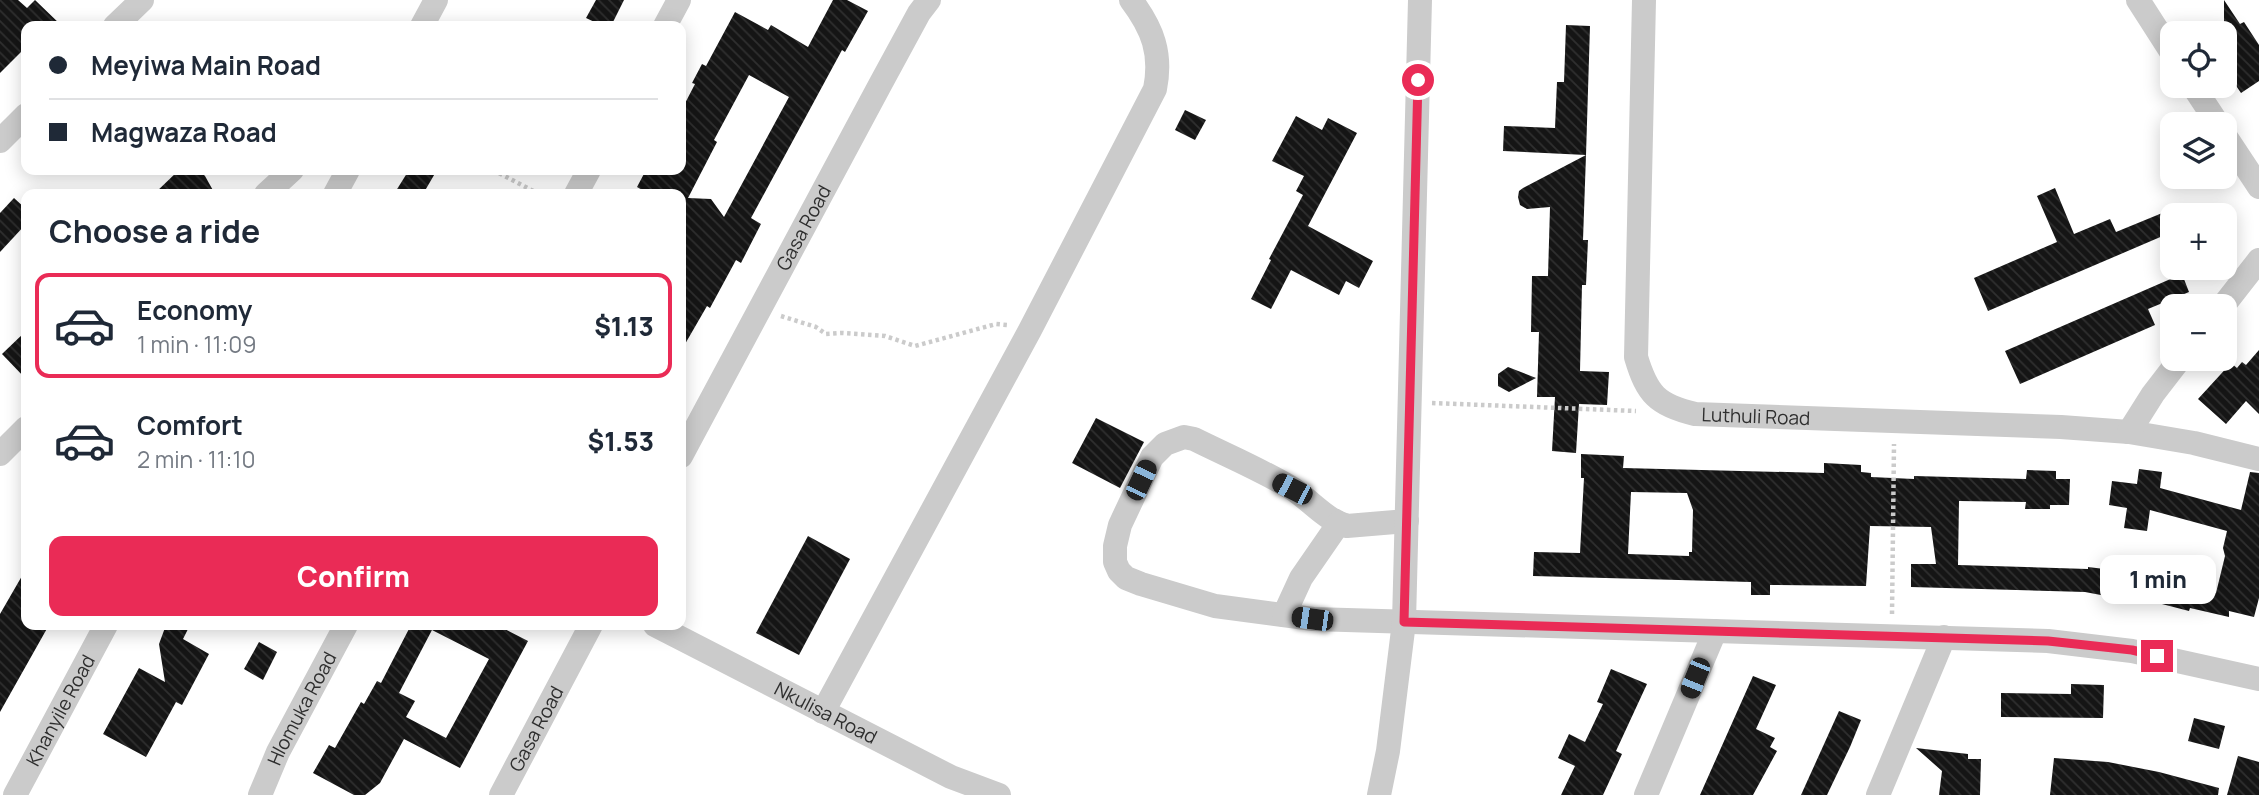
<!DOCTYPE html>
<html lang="en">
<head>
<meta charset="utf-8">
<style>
  :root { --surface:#fff; --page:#f2f2f3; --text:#1f2937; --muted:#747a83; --line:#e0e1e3; --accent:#ea2b56 }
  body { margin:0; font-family:Manrope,sans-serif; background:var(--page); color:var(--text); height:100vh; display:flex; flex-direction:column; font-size:26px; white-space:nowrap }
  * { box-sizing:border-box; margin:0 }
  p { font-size:23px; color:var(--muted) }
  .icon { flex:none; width:38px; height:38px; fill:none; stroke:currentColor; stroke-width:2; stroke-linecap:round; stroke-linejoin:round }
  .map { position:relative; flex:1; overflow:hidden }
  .sheet { position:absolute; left:21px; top:189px; width:665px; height:441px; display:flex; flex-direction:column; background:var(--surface); border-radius:14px; box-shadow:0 4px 18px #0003 }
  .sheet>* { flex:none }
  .guide { position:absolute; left:21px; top:21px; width:665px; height:154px; border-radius:14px; box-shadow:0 4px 18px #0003; display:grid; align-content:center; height:154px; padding:0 28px; background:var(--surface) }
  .fabs { position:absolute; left:2160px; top:21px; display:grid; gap:14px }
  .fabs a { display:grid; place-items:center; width:77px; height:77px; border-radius:14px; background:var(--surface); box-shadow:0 4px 18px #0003; font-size:35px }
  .end { position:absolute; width:32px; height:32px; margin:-16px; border:9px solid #ea2b56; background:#fff; box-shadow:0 0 0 4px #fff }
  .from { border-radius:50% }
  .bubble { position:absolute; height:49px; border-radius:14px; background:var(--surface); box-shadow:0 4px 18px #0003; font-size:23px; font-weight:800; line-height:49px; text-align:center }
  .car { position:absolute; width:21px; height:42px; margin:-21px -10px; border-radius:9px; box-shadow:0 0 5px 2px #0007; background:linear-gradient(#222 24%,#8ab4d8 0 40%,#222 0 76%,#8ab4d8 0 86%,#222 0) }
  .guide b { display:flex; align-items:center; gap:24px; height:66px; font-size:26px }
  .guide b+b { border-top:2px solid var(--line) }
  .guide i { width:18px; height:18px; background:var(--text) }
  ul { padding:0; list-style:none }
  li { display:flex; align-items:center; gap:21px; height:105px; margin:0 14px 10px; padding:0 14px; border:4px solid transparent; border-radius:14px }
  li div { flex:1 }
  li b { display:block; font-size:26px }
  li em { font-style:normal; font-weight:800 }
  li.current { border-color:var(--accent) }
  li>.icon { width:63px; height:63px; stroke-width:1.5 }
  h2 { padding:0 28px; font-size:32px; line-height:84px }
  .primary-button { display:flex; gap:14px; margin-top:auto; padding:14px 28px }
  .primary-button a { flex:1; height:80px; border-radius:14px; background:var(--accent); color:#fff; font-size:28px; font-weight:800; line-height:80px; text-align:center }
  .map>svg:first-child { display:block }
  .building { fill:url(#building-back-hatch); fill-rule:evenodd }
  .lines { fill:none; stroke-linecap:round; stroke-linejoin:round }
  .path { stroke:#cbcbcb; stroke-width:4.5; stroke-dasharray:3.5 3.5; stroke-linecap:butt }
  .minor { stroke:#cbcbcb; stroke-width:24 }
  .route { stroke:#ea2b56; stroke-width:9 }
  .labels { text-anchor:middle; stroke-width:7; stroke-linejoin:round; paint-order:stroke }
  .street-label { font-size:19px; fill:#2e2e2e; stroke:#fff }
</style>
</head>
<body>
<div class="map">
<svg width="2259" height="795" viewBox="0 0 2259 795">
  <defs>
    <pattern id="building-back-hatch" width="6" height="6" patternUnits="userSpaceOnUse" patternTransform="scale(1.75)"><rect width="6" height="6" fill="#151515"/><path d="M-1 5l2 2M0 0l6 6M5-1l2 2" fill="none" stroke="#2f2f2f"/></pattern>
  </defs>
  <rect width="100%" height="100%" fill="#fff"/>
  <g class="building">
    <path d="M 0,0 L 18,0 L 27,8 L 35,0 L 62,26 L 26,26 L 26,47 L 0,73 Z"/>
    <path d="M 596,0 L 624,0 L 611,26 L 603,26 L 586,18 Z"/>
    <path d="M 833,0 L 847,0 L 868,11 L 845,52 L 842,50 L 751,218 L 761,224 L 741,263 L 736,260 L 710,308 L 707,306 L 681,351 L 681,194 L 649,194 L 637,187 L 646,170 L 681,170 L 681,111 L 695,84 L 692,83 L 702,64 L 706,66 L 735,12 L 768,30 L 771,25 L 808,47 ZM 749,75 L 789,97 L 724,217 L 711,199 L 688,198 L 717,142 L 714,140 Z"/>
    <path d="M 2224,0 L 2240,24 L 2244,22 L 2259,45 L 2259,81 L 2241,93 L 2224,68 Z"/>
    <path d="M 1566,25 L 1590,26 L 1586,155 L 1503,151 L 1504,126 L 1555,128 L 1557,82 L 1564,82 Z"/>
    <path d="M 1185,110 L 1206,120 L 1195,140 L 1175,130 Z"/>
    <path d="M 1296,116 L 1322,130 L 1328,118 L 1357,133 L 1308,226 L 1373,261 L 1359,288 L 1346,281 L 1339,295 L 1291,270 L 1271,309 L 1251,299 L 1271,260 L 1269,259 L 1303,195 L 1296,191 L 1304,176 L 1272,161 Z"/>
    <path d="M 1586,155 L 1583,240 L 1588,240 L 1586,285 L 1582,285 L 1580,371 L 1609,372 L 1607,405 L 1579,404 L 1576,453 L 1552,451 L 1555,397 L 1537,397 L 1539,332 L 1531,332 L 1532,276 L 1548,276 L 1550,207 L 1527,209 L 1520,205 L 1518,197 L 1519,191 L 1523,188 Z"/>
    <path d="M 179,170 L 199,170 L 205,176 L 215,194 L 154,194 Z"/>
    <path d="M 409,170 L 437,170 L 423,194 L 394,194 Z"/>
    <path d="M 2055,188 L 2074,234 L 2110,219 L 2116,232 L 2172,209 L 2172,232 L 1988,311 L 1974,278 L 2057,242 L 2037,196 Z"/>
    <path d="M 14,198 L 26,209 L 26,224 L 0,252 L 0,213 Z"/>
    <path d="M 2182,274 L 2189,292 L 2148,309 L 2155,325 L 2020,384 L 2005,351 Z"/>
    <path d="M 26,331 L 26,379 L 2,354 Z"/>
    <path d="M 2259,350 L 2259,414 L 2246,401 L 2226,424 L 2198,399 L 2231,363 L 2237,368 L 2242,362 L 2246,365 Z"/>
    <path d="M 1508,367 L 1536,378 L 1509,392 L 1498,386 L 1498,374 Z"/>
    <path d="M 1096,418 L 1144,442 L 1120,488 L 1072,463 Z"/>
    <path d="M 1581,454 L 1624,456 L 1623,468 L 1824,473 L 1824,463 L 1861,465 L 1861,472 L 1871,473 L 1871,477 L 1914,479 L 1914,476 L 2026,479 L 2027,470 L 2056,471 L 2056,479 L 2070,479 L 2069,505 L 2050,505 L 2050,509 L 2025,509 L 2026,502 L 1959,501 L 1958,565 L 2088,569 L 2088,567 L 2137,573 L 2216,593 L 2225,556 L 2223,548 L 2227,531 L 2150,510 L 2147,531 L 2124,528 L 2127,508 L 2109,505 L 2112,481 L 2137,484 L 2139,469 L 2162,472 L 2160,488 L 2241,510 L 2250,472 L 2259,473 L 2259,598 L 2254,617 L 2229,611 L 2229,617 L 2190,608 L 2189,611 L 2158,603 L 2159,600 L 2106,594 L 2106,596 L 2085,592 L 1911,587 L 1911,564 L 1936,564 L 1931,527 L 1870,526 L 1866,586 L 1770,585 L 1770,595 L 1751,595 L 1751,582 L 1533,576 L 1534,552 L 1580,553 L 1584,478 L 1581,478 ZM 1631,492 L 1687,493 L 1693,510 L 1692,552 L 1689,552 L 1689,556 L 1628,554 Z"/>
    <path d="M 808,536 L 850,559 L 799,655 L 756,633 Z"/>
    <path d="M 26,569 L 26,625 L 49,625 L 0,712 L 0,614 Z"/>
    <path d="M 166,625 L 190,625 L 183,639 L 209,654 L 182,705 L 176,702 L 146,757 L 103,734 L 139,668 L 165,682 L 159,644 Z"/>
    <path d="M 411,625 L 497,625 L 528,641 L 460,768 L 404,739 L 380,783 L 365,795 L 354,795 L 313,773 L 329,745 L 335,748 L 361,702 L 364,704 L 377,681 L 381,683 ZM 432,630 L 489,659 L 446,738 L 406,717 L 415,701 L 399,693 Z"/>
    <path d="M 259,642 L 277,652 L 263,680 L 244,669 Z"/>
    <path d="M 1611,669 L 1647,684 L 1616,751 L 1622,754 L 1603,795 L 1561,795 L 1575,766 L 1558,758 L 1569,734 L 1585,742 L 1603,704 L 1597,702 Z"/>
    <path d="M 1753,676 L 1776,685 L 1756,729 L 1775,738 L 1770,747 L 1777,751 L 1753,795 L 1700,795 Z"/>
    <path d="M 2071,684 L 2104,685 L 2103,718 L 2001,717 L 2001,693 L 2071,694 Z"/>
    <path d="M 1839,711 L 1861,720 L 1850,747 L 1827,795 L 1801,795 Z"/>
    <path d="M 2194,718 L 2225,726 L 2219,749 L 2188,741 Z"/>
    <path d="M 1916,748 L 1968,754 L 1968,759 L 1981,759 L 1980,795 L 1939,795 L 1942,771 Z"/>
    <path d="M 2238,756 L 2259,762 L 2259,795 L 2227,795 Z"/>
    <path d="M 2054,758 L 2108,762 L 2159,772 L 2219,788 L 2218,795 L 2050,795 Z"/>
  </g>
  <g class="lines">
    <g class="path">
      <path d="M 493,170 L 539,194"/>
      <path d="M 781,316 L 816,327 L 826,334 L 842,333 L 885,336 L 915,346 L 996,324 L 1007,325"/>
      <path d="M 1432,403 L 1636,411"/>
      <path d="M 1892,614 L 1894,444"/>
    </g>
    <g class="minor">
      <path id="s1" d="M 1644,0 L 1636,357 C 1647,394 1657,405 1695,414 L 2061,427 L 2129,432 L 2194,443 L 2259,459"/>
      <path d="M 2138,0 L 2172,53"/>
      <path d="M 115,26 L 142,0"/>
      <path d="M 422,26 L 436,0"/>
      <path d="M 665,26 L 679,0"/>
      <path d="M 2193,86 L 2218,124"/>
      <path d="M 2224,134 L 2259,187"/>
      <path d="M 0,141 L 26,115"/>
      <path d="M 266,194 L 292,170"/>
      <path d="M 335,194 L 348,170"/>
      <path d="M 576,194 L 589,170"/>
      <path d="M 2223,306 L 2259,260"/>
      <path d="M 2129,432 L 2153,394 L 2180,359"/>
      <path d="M 0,454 L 26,428"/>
      <path id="s2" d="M 681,456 L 881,83 L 919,13 L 929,0"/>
      <path d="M 1407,521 L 1347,526 C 1325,519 1312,502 1293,489 C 1262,470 1226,455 1194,439 L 1184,437 L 1165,444 L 1152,457 L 1120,525 L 1115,546 L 1115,562 L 1119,571 L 1126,578 L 1141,584 L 1215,606 L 1313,619 L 2048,641 L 2132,651 L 2259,679"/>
      <path d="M 1284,615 L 1301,578 L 1339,523"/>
      <path id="s3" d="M 655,625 L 951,777 L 999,795"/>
      <path d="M 823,712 L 1030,330 L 1155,89 C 1162,54 1153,29 1131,0"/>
      <path id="s4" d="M 15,795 L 106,625"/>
      <path id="s5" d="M 260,795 L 278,752 L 346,625"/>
      <path id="s6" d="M 501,795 L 591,625"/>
      <path d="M 1379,795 L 1388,751 L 1404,622 L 1420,0"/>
      <path d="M 1646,795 L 1715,631"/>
      <path d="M 1878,795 L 1944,637"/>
    </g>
  </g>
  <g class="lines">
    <path class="route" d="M 1418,80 L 1404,622 L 2048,641 L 2132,650 L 2157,656"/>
  </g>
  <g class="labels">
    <g class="street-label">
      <text dy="7" stroke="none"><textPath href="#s2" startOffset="259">Gasa Road</textPath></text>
      <text dy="7" stroke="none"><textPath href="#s1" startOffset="506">Luthuli Road</textPath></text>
      <text dy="7" stroke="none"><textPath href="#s5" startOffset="96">Hlomuka Road</textPath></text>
      <text dy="7" stroke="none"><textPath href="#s4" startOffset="96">Khanyile Road</textPath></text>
      <text dy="7" stroke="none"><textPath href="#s3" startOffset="192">Nkulisa Road</textPath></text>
      <text dy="7" stroke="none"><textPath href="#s6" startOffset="75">Gasa Road</textPath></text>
    </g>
  </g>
</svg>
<div class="fabs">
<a><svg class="icon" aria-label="locate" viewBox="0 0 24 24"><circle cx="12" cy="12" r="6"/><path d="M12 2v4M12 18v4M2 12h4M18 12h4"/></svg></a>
<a><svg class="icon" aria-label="layers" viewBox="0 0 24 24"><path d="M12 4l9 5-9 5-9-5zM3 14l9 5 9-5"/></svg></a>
<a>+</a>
<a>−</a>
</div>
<i class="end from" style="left:1418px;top:80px"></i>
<i class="end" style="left:2157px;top:656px"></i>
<div class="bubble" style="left:2100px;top:555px;width:116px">1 min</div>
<i class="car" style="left:1141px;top:480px;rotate:25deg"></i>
<i class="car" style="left:1292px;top:489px;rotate:297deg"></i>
<i class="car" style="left:1312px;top:619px;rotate:278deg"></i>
<i class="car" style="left:1695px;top:678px;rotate:202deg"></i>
<div class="guide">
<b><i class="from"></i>Meyiwa Main Road</b>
<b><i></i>Magwaza Road</b>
</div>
<section class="sheet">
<h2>Choose a ride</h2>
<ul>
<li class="current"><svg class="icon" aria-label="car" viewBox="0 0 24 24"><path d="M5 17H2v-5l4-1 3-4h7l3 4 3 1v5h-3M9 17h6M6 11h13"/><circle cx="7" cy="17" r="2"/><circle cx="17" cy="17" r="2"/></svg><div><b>Economy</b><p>1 min · 11:09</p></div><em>$1.13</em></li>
<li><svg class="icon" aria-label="car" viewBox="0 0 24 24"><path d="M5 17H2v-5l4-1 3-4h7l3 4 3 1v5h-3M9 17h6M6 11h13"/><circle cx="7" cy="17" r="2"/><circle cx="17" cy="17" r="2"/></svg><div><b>Comfort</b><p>2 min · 11:10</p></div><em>$1.53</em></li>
</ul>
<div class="primary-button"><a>Confirm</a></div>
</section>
</div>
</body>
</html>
